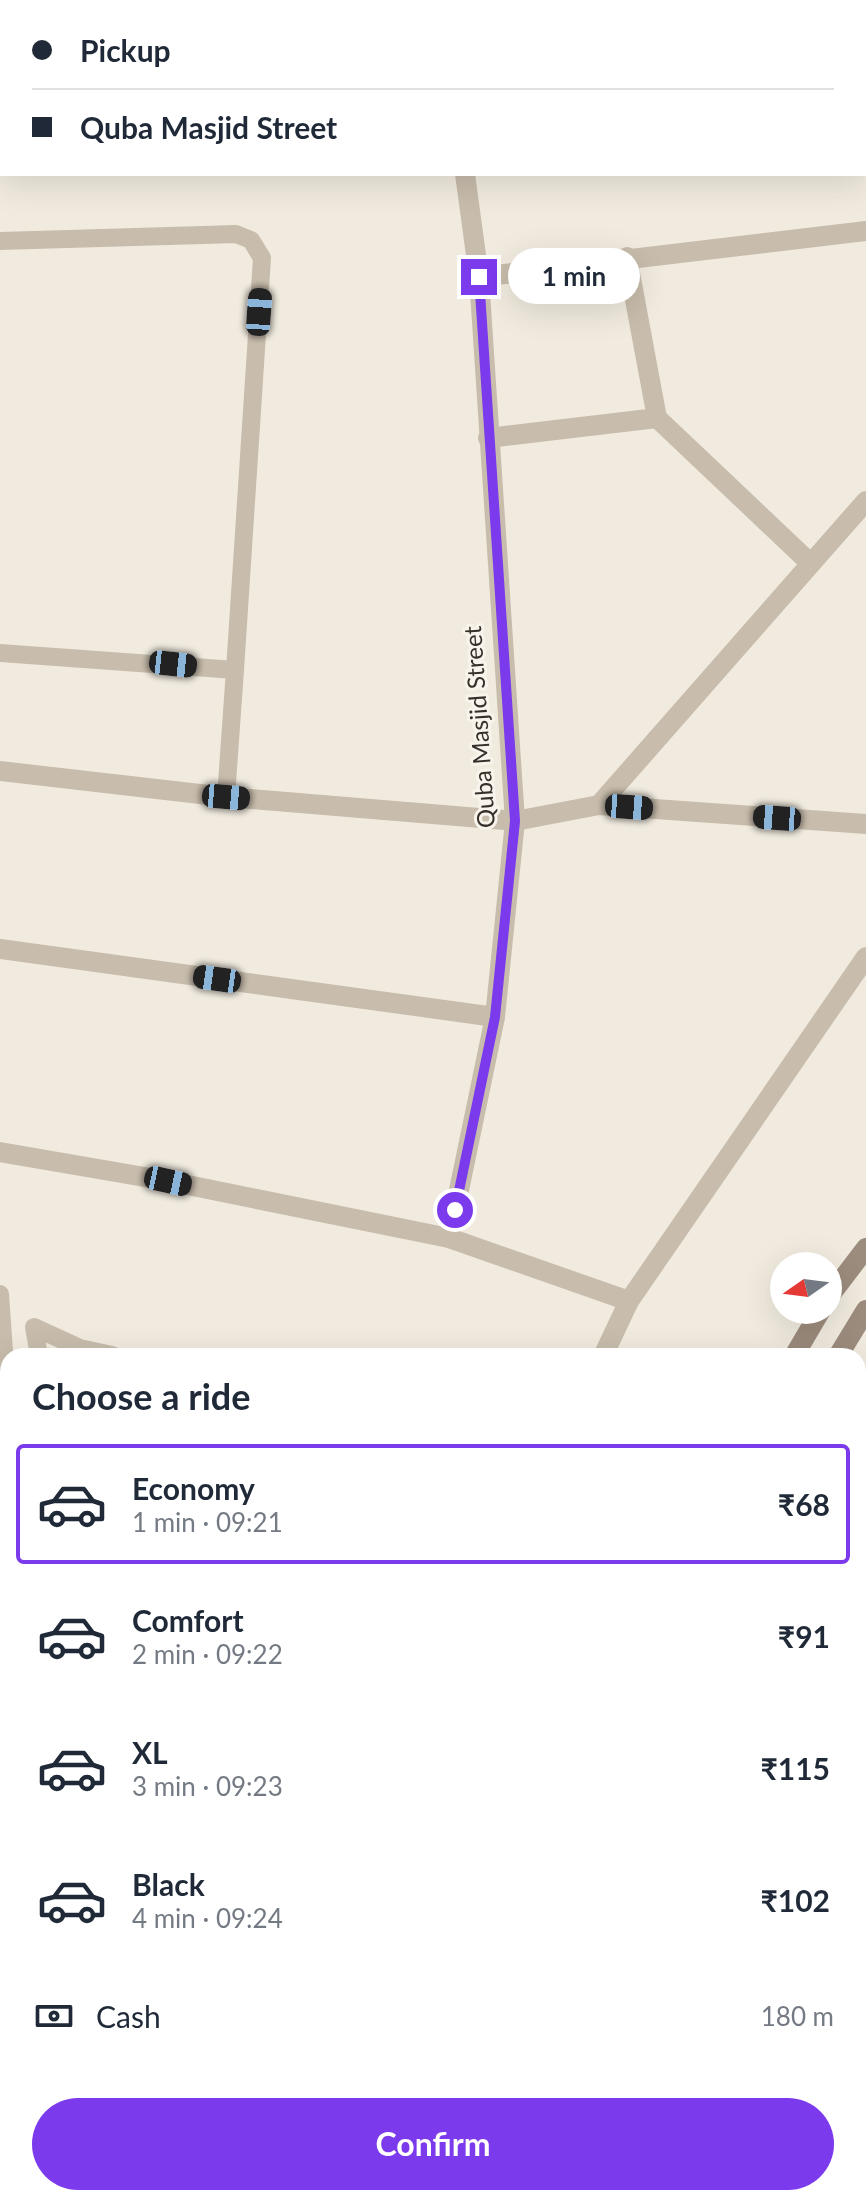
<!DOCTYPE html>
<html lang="en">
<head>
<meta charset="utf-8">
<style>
  :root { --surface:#fff; --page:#f2f2f3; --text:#1f2937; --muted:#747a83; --line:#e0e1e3; --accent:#7c3aed }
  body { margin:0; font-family:Lato,sans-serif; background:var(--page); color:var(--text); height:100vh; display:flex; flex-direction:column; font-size:30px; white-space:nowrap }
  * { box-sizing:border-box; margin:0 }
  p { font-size:26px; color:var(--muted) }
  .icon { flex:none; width:44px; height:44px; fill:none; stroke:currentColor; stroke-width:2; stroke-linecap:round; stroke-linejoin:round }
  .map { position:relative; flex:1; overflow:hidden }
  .side { position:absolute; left:0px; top:1348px; width:866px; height:858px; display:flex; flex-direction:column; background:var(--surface); border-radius:24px 24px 0 0; box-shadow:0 8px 32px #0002 }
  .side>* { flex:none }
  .top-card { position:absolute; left:0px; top:0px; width:866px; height:176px; box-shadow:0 8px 32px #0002; display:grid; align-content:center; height:176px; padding:0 32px; background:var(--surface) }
  .needle { width:52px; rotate:256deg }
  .buttons { position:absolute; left:770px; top:1252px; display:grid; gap:16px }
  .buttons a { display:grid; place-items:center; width:72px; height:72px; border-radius:50%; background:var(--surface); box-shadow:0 8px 32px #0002; font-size:40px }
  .end { position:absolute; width:36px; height:36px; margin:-18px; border:10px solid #7c3aed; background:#fff; box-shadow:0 0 0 4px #fff }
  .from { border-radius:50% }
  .bubble { position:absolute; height:56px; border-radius:28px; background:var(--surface); box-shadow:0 8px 32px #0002; font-size:26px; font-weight:700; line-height:56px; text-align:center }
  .car { position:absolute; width:24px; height:48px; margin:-24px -12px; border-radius:10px; box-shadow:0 0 6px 2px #0007; background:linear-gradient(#222 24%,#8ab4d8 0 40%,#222 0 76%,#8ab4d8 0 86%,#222 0) }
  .top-card b { display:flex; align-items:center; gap:28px; height:76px; font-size:30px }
  .top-card b+b { border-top:2px solid var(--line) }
  .top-card i { width:20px; height:20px; background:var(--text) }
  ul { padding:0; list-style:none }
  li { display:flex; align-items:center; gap:24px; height:120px; margin:0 16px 12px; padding:0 16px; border:4px solid transparent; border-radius:8px }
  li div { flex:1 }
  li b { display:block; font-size:30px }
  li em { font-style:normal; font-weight:700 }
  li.active { border-color:var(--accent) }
  li>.icon { width:72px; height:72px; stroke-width:1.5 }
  h2 { padding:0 32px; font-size:36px; line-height:96px }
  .pay { display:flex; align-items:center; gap:20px; height:88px; padding:0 32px; font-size:30px }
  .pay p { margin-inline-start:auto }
  .button { display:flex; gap:16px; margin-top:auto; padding:16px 32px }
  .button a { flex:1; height:92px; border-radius:48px; background:var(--accent); color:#fff; font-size:32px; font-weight:700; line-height:92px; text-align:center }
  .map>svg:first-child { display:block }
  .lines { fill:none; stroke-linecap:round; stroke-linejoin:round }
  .service { stroke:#c8bdac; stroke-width:18 }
  .minor { stroke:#c8bdac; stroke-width:20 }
  .tertiary { stroke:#c8bdac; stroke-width:20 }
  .secondary { stroke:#9c8c7d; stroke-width:20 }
  .route { stroke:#7c3aed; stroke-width:10 }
  .labels { text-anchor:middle; stroke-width:6; stroke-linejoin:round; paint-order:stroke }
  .street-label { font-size:24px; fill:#37302a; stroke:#f9f4eb }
</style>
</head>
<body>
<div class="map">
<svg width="866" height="2205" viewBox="0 0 866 2205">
  <rect width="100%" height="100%" fill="#f1ebdf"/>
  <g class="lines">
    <g class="service">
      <path d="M 0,94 L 2,93"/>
      <path d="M 0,241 L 236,234 L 251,240 L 262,258 L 235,670"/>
      <path d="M 0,653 L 235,670 L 226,797"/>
      <path d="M 0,1294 L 8,1408"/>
      <path d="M 39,1356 L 34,1327 L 84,1350"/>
      <path d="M 0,1629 L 8,1628"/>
      <path d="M 858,2050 L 866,2057"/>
    </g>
    <g class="minor">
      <path d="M 448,0 L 448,2"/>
      <path d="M 864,98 L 866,98"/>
      <path d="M 479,277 L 866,231"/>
      <path d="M 657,418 L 809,562"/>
      <path d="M 488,438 L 657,418 L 627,257"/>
      <path d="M 599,805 L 866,501"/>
      <path d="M 0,949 L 495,1017 L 515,821 L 479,277 L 465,174"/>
      <path d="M 0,1152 L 168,1181 L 449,1238 L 629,1301"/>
      <path d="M 449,1238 L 495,1017"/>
      <path d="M 84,1350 L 112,1356"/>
      <path d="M 603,1356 L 629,1301 L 866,957"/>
      <path d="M 0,1664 L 8,1663"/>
      <path d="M 0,1910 L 8,1909"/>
      <path d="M 44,2205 L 78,2198"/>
    </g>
    <path class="tertiary" d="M 0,771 L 226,797 L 515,821 L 599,805 L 866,824"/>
    <g class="secondary">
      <path d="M 828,1298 L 866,1248"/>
      <path d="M 794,1356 L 821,1310"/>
      <path d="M 838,1356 L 866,1310"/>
      <path d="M 466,2205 L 467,2198"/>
      <path d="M 509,2205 L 511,2198"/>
    </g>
  </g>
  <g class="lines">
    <path class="route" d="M 455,1210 L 495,1017 L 515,821 L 479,277"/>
  </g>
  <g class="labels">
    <g class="street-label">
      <text transform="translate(480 727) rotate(-94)" y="8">Quba Masjid Street</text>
    </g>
  </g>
</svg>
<div class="buttons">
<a><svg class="needle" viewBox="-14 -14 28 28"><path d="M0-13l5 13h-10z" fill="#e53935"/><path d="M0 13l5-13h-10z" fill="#747a83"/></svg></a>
</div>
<i class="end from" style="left:455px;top:1210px"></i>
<i class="end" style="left:479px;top:277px"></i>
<div class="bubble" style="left:508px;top:248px;width:132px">1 min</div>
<i class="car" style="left:259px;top:312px;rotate:4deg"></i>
<i class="car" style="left:173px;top:664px;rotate:96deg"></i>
<i class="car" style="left:226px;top:797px;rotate:95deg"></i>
<i class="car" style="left:629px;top:807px;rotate:94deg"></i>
<i class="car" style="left:777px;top:818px;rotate:274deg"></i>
<i class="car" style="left:217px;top:979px;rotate:278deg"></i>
<i class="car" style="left:168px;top:1181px;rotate:102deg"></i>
<div class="top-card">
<b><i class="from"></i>Pickup</b>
<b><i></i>Quba Masjid Street</b>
</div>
<section class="side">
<h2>Choose a ride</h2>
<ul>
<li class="active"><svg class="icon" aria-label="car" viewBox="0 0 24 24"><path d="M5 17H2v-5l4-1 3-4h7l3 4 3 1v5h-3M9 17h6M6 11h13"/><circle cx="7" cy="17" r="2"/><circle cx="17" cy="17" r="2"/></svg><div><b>Economy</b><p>1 min · 09:21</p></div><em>₹68</em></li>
<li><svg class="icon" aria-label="car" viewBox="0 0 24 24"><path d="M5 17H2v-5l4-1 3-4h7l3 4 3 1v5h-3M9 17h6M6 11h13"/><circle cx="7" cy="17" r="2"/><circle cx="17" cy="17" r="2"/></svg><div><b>Comfort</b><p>2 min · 09:22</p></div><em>₹91</em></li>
<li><svg class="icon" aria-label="car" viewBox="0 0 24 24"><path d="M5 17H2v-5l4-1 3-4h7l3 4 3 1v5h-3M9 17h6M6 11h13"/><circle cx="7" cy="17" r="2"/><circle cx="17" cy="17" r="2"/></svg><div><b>XL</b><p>3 min · 09:23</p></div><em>₹115</em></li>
<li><svg class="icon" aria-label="car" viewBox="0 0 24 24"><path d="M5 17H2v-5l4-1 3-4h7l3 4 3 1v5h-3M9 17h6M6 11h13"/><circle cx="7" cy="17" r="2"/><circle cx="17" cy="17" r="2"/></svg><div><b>Black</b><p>4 min · 09:24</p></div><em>₹102</em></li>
</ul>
<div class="pay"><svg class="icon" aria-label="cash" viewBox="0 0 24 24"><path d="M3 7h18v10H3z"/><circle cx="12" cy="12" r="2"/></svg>Cash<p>180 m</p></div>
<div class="button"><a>Confirm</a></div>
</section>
</div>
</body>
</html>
